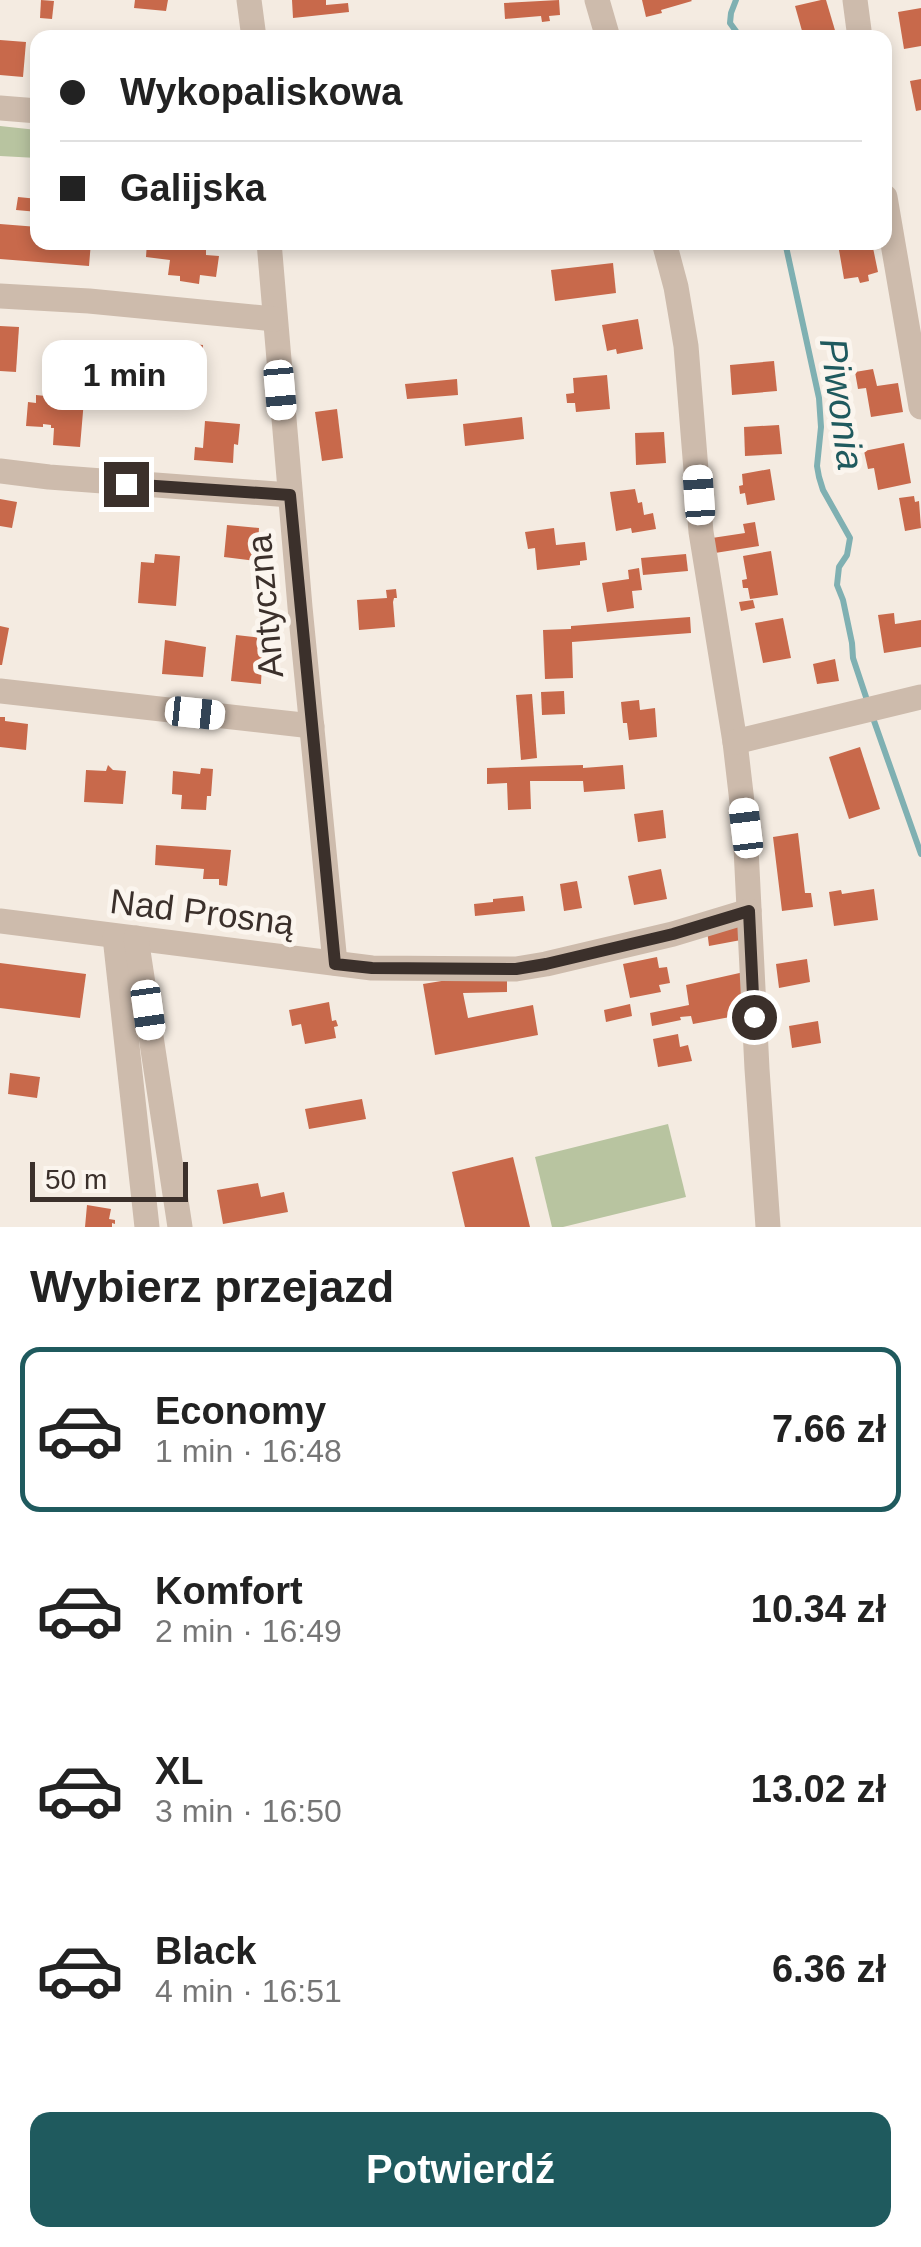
<!DOCTYPE html>
<html lang="pl">
<head>
<meta charset="utf-8">
<style>
  :root { --surface:#fff; --page:#f2f2f2; --text:#222; --muted:#767676; --line:#e0e0e0; --accent:#1f5a5e }
  body { margin:0; font-family:Arial,sans-serif; background:var(--page); color:var(--text); height:100vh; display:flex; flex-direction:column; font-size:38px; white-space:nowrap }
  * { box-sizing:border-box; margin:0 }
  p { font-size:32px; color:var(--muted) }
  .icon { flex:none; width:55px; height:55px; fill:none; stroke:currentColor; stroke-width:2; stroke-linecap:round; stroke-linejoin:round }
  .map { position:relative; height:1227px; overflow:hidden }
  .sheet { display:flex; flex-direction:column; background:var(--surface); flex:1 }
  .sheet>* { flex:none }
  .hud { position:absolute; left:30px; top:30px; width:862px; height:220px; border-radius:20px; box-shadow:0 5px 15px #0003; display:grid; align-content:center; height:220px; padding:0 30px; background:var(--surface) }
  .scale { position:absolute; left:30px; bottom:25px; width:158px; box-sizing:border-box; padding-left:10px; border:5px solid #3b302b; border-top:0; font-size:28px; line-height:35px; white-space:nowrap; color:#3b302b; -webkit-text-stroke:8px #fbf5ee; paint-order:stroke }
  .end { position:absolute; width:45px; height:45px; margin:-22px; border:12px solid #3b302b; background:#fff; box-shadow:0 0 0 5px #fff }
  .from { border-radius:50% }
  .bubble { position:absolute; height:70px; border-radius:20px; background:var(--surface); box-shadow:0 5px 15px #0003; font-size:32px; font-weight:700; line-height:70px; text-align:center }
  .car { position:absolute; width:30px; height:60px; margin:-30px -15px; border-radius:12px; box-shadow:0 0 8px 2px #0007; background:linear-gradient(#fff 24%,#345 0 40%,#fff 0 76%,#345 0 86%,#fff 0) }
  .hud b { display:flex; align-items:center; gap:35px; height:95px; font-size:38px }
  .hud b+b { border-top:2px solid var(--line) }
  .hud i { width:25px; height:25px; background:var(--text) }
  ul { padding:0; list-style:none }
  li { display:flex; align-items:center; gap:30px; height:165px; margin:0 20px 15px; padding:0 10px; border:5px solid transparent; border-radius:20px }
  li div { flex:1 }
  li b { display:block; font-size:38px }
  li em { font-style:normal; font-weight:700 }
  li.selected { border-color:var(--accent) }
  li>.icon { width:90px; height:90px; stroke-width:1.5 }
  h2 { padding:0 30px; font-size:45px; line-height:120px }
  .button { display:flex; gap:20px; margin-top:auto; padding:20px 30px }
  .button a { flex:1; height:115px; border-radius:20px; background:var(--accent); color:#fff; font-size:40px; font-weight:700; line-height:115px; text-align:center }
  .map>svg:first-child { display:block }
  .green { fill:#b8c4a0 }
  .lines { fill:none; stroke-linecap:round; stroke-linejoin:round }
  .stream { stroke:#7fb0b2; stroke-width:6 }
  .building { fill:#c8694b }
  .minor { stroke:#cdbbac; stroke-width:25 }
  .route { stroke:#3b302b; stroke-width:12 }
  .labels { text-anchor:middle; stroke-width:10; stroke-linejoin:round; paint-order:stroke }
  .street-label { font-size:35px; fill:#3b302b; stroke:#fbf5ee }
  .water-label { font-size:38px; font-style:italic; fill:#1f5a5e; stroke:#fbf5ee }
</style>
</head>
<body>
<div class="map">
<svg width="921" height="1227" viewBox="0 0 921 1227">
  <rect width="100%" height="100%" fill="#f4ebe1"/>
  <g class="green">
    <path d="M 0,126 L 37,130 L 37,158 L 0,156 Z"/>
    <path d="M 668,1124 L 686,1197 L 563,1227 L 552,1227 L 535,1157 Z"/>
  </g>
  <g class="lines">
    <g class="stream">
      <path d="M 736,0 L 731,13 L 730,23 L 741,38"/>
      <path d="M 785,242 L 819,398 L 821,427 L 817,466 L 819,477 L 823,490 L 850,538 L 847,555 L 839,567 L 837,585 L 843,600 L 852,643 L 853,658 L 869,706"/>
      <path d="M 873,718 L 921,854"/>
    </g>
  </g>
  <g class="building">
    <path d="M 41,0 L 54,1 L 52,19 L 40,18 Z"/>
    <path d="M 135,0 L 168,0 L 166,11 L 134,8 Z"/>
    <path d="M 292,0 L 326,0 L 326,5 L 348,3 L 349,12 L 293,18 Z"/>
    <path d="M 559,0 L 560,15 L 549,16 L 550,21 L 542,22 L 541,16 L 505,19 L 504,3 Z"/>
    <path d="M 642,0 L 691,0 L 692,1 L 661,10 L 662,13 L 646,17 Z"/>
    <path d="M 821,0 L 826,0 L 837,37 L 804,38 L 795,6 Z"/>
    <path d="M 921,8 L 921,46 L 904,49 L 898,12 Z"/>
    <path d="M 0,40 L 26,42 L 23,77 L 0,75 Z"/>
    <path d="M 921,79 L 921,110 L 916,111 L 910,81 Z"/>
    <path d="M 18,197 L 38,199 L 38,212 L 16,210 Z"/>
    <path d="M 0,224 L 38,227 L 38,242 L 91,242 L 89,266 L 0,259 Z"/>
    <path d="M 147,242 L 206,243 L 206,255 L 219,256 L 216,277 L 200,275 L 199,284 L 180,281 L 180,276 L 168,275 L 170,260 L 146,257 Z"/>
    <path d="M 872,243 L 878,272 L 868,275 L 869,281 L 860,283 L 858,277 L 844,279 L 839,250 Z"/>
    <path d="M 613,263 L 616,293 L 555,301 L 551,270 Z"/>
    <path d="M 638,319 L 643,349 L 617,354 L 616,349 L 607,351 L 602,325 Z"/>
    <path d="M 0,326 L 19,327 L 16,372 L 0,371 Z"/>
    <path d="M 177,343 L 203,345 L 199,392 L 173,389 Z"/>
    <path d="M 774,361 L 777,391 L 732,395 L 730,365 Z"/>
    <path d="M 873,369 L 877,386 L 898,383 L 903,412 L 871,417 L 866,388 L 858,389 L 855,372 Z"/>
    <path d="M 607,375 L 610,409 L 576,412 L 575,403 L 567,403 L 566,394 L 574,393 L 573,378 Z"/>
    <path d="M 457,379 L 458,395 L 407,399 L 405,384 Z"/>
    <path d="M 36,395 L 84,400 L 80,447 L 53,445 L 54,428 L 51,428 L 51,425 L 43,424 L 43,427 L 26,426 L 28,402 L 36,403 Z"/>
    <path d="M 337,409 L 343,458 L 322,461 L 315,412 Z"/>
    <path d="M 522,417 L 524,439 L 465,446 L 463,424 Z"/>
    <path d="M 205,421 L 240,424 L 238,445 L 234,444 L 233,463 L 194,460 L 195,447 L 203,448 Z"/>
    <path d="M 779,425 L 782,454 L 745,456 L 744,427 Z"/>
    <path d="M 664,432 L 666,463 L 636,465 L 635,433 Z"/>
    <path d="M 904,443 L 911,483 L 878,490 L 874,468 L 868,469 L 864,451 Z"/>
    <path d="M 770,469 L 775,500 L 747,505 L 745,493 L 740,494 L 739,486 L 743,485 L 742,474 Z"/>
    <path d="M 635,489 L 638,503 L 642,502 L 644,515 L 653,513 L 656,529 L 632,533 L 631,528 L 616,531 L 610,492 Z"/>
    <path d="M 914,496 L 915,502 L 919,501 L 921,528 L 905,531 L 899,498 Z"/>
    <path d="M 0,499 L 17,502 L 12,528 L 0,526 Z"/>
    <path d="M 755,522 L 759,546 L 715,553 L 712,538 L 745,533 L 743,524 Z"/>
    <path d="M 227,525 L 259,528 L 258,543 L 265,544 L 264,553 L 258,553 L 257,561 L 224,557 Z"/>
    <path d="M 554,528 L 556,545 L 585,542 L 587,560 L 580,561 L 580,565 L 537,570 L 535,548 L 528,549 L 525,532 Z"/>
    <path d="M 771,551 L 778,595 L 750,599 L 748,588 L 743,588 L 742,580 L 747,579 L 743,556 Z"/>
    <path d="M 155,554 L 180,556 L 176,606 L 138,603 L 141,562 L 154,563 Z"/>
    <path d="M 686,554 L 688,571 L 643,575 L 641,558 Z"/>
    <path d="M 639,568 L 642,590 L 632,591 L 634,608 L 607,612 L 602,583 L 629,579 L 628,570 Z"/>
    <path d="M 396,589 L 397,598 L 394,598 L 393,602 L 395,627 L 359,630 L 357,600 L 387,598 L 386,590 Z"/>
    <path d="M 753,600 L 755,608 L 741,611 L 739,602 Z"/>
    <path d="M 894,613 L 895,624 L 921,620 L 921,647 L 884,653 L 878,615 Z"/>
    <path d="M 690,617 L 691,633 L 572,642 L 573,678 L 545,679 L 543,630 L 571,629 L 571,626 Z"/>
    <path d="M 783,618 L 791,658 L 763,663 L 755,623 Z"/>
    <path d="M 0,626 L 9,628 L 2,665 L 0,665 Z"/>
    <path d="M 236,635 L 263,638 L 261,684 L 231,681 Z"/>
    <path d="M 165,640 L 206,647 L 203,677 L 162,674 Z"/>
    <path d="M 835,659 L 839,681 L 817,684 L 813,664 Z"/>
    <path d="M 564,691 L 565,714 L 542,715 L 541,692 Z"/>
    <path d="M 532,694 L 537,758 L 521,760 L 516,695 Z"/>
    <path d="M 639,700 L 640,710 L 655,708 L 657,737 L 629,740 L 627,723 L 623,723 L 621,702 Z"/>
    <path d="M 0,717 L 5,717 L 5,721 L 28,724 L 26,750 L 0,747 Z"/>
    <path d="M 860,747 L 880,809 L 849,819 L 829,757 Z"/>
    <path d="M 108,765 L 113,770 L 126,771 L 123,804 L 84,802 L 86,770 L 106,771 Z"/>
    <path d="M 583,765 L 583,768 L 623,765 L 625,789 L 584,792 L 583,781 L 530,781 L 531,809 L 508,810 L 507,783 L 487,784 L 487,768 Z"/>
    <path d="M 201,768 L 213,769 L 211,796 L 207,796 L 206,810 L 181,809 L 182,795 L 172,794 L 173,771 L 200,774 Z"/>
    <path d="M 663,810 L 666,838 L 638,842 L 634,814 Z"/>
    <path d="M 798,833 L 805,893 L 811,893 L 813,907 L 782,911 L 773,837 Z"/>
    <path d="M 156,845 L 231,850 L 227,886 L 219,885 L 219,879 L 203,879 L 204,869 L 155,865 Z"/>
    <path d="M 661,869 L 667,899 L 634,905 L 628,876 Z"/>
    <path d="M 577,881 L 582,908 L 564,911 L 560,884 Z"/>
    <path d="M 874,889 L 878,920 L 834,926 L 829,892 L 841,890 L 842,894 Z"/>
    <path d="M 523,896 L 525,911 L 475,916 L 474,904 L 493,902 L 493,899 Z"/>
    <path d="M 740,924 L 741,940 L 709,946 L 707,930 Z"/>
    <path d="M 657,957 L 659,968 L 667,967 L 670,983 L 659,985 L 661,992 L 630,998 L 623,964 Z"/>
    <path d="M 807,959 L 810,982 L 779,988 L 776,964 Z"/>
    <path d="M 0,963 L 86,974 L 80,1018 L 0,1008 Z"/>
    <path d="M 744,972 L 746,1024 L 731,1026 L 730,1017 L 693,1024 L 691,1016 L 680,1017 L 681,1020 L 652,1026 L 650,1013 L 689,1005 L 686,985 Z"/>
    <path d="M 460,978 L 507,979 L 507,992 L 463,993 L 468,1018 L 533,1005 L 538,1035 L 435,1055 L 423,984 Z"/>
    <path d="M 329,1002 L 332,1021 L 336,1020 L 338,1026 L 334,1027 L 336,1038 L 305,1044 L 301,1024 L 292,1026 L 289,1010 Z"/>
    <path d="M 630,1004 L 632,1016 L 606,1022 L 604,1010 Z"/>
    <path d="M 818,1021 L 821,1043 L 792,1048 L 789,1026 Z"/>
    <path d="M 678,1034 L 680,1047 L 688,1045 L 692,1061 L 658,1067 L 653,1039 Z"/>
    <path d="M 10,1073 L 40,1077 L 37,1098 L 8,1094 Z"/>
    <path d="M 362,1099 L 366,1119 L 309,1129 L 305,1109 Z"/>
    <path d="M 513,1157 L 530,1227 L 465,1227 L 452,1172 Z"/>
    <path d="M 258,1183 L 261,1197 L 284,1192 L 288,1212 L 223,1224 L 217,1190 Z"/>
    <path d="M 87,1205 L 111,1209 L 109,1219 L 115,1220 L 115,1224 L 112,1223 L 112,1227 L 85,1227 Z"/>
  </g>
  <g class="lines">
    <g class="minor">
      <path d="M 249,0 L 254,38"/>
      <path d="M 597,0 L 608,38"/>
      <path d="M 855,0 L 860,38"/>
      <path d="M 0,108 L 38,111"/>
      <path d="M 885,197 L 921,407"/>
      <path d="M 269,242 L 300,607 L 335,963"/>
      <path d="M 664,242 L 676,287 L 686,346 L 701,532 L 735,742 L 745,828 L 757,1069 L 768,1227"/>
      <path d="M 0,296 L 89,301 L 274,319"/>
      <path d="M 0,471 L 49,477 L 290,495"/>
      <path d="M 0,691 L 312,726"/>
      <path d="M 735,742 L 921,697"/>
      <path d="M 0,921 L 372,968 L 516,969 L 546,964 L 673,934 L 749,911"/>
      <path d="M 115,937 L 147,1227"/>
      <path d="M 136,938 L 180,1227"/>
    </g>
  </g>
  <g class="lines">
    <path class="route" d="M 126,484 L 290,495 L 335,964 L 372,968 L 516,969 L 546,964 L 673,934 L 749,911 L 754,1017"/>
  </g>
  <g class="labels">
    <g class="street-label">
      <text transform="translate(265 606) rotate(-95)" y="12">Antyczna</text>
      <text transform="translate(202 912) rotate(7)" y="12">Nad Prosną</text>
    </g>
    <g class="water-label">
      <text transform="translate(842 404) rotate(82)" y="13">Piwonia</text>
    </g>
  </g>
</svg>
<div class="scale">50 m</div>
<i class="end from" style="left:754px;top:1017px"></i>
<i class="end" style="left:126px;top:484px"></i>
<div class="bubble" style="left:42px;top:340px;width:165px">1 min</div>
<i class="car" style="left:280px;top:390px;rotate:175deg"></i>
<i class="car" style="left:699px;top:495px;rotate:356deg"></i>
<i class="car" style="left:195px;top:713px;rotate:96deg"></i>
<i class="car" style="left:746px;top:828px;rotate:353deg"></i>
<i class="car" style="left:148px;top:1010px;rotate:172deg"></i>
<div class="hud">
<b><i class="from"></i>Wykopaliskowa</b>
<b><i></i>Galijska</b>
</div>
</div>
<section class="sheet">
<h2>Wybierz przejazd</h2>
<ul>
<li class="selected"><svg class="icon" aria-label="car" viewBox="0 0 24 24"><path d="M5 17H2v-5l4-1 3-4h7l3 4 3 1v5h-3M9 17h6M6 11h13"/><circle cx="7" cy="17" r="2"/><circle cx="17" cy="17" r="2"/></svg><div><b>Economy</b><p>1 min · 16:48</p></div><em>7.66 zł</em></li>
<li><svg class="icon" aria-label="car" viewBox="0 0 24 24"><path d="M5 17H2v-5l4-1 3-4h7l3 4 3 1v5h-3M9 17h6M6 11h13"/><circle cx="7" cy="17" r="2"/><circle cx="17" cy="17" r="2"/></svg><div><b>Komfort</b><p>2 min · 16:49</p></div><em>10.34 zł</em></li>
<li><svg class="icon" aria-label="car" viewBox="0 0 24 24"><path d="M5 17H2v-5l4-1 3-4h7l3 4 3 1v5h-3M9 17h6M6 11h13"/><circle cx="7" cy="17" r="2"/><circle cx="17" cy="17" r="2"/></svg><div><b>XL</b><p>3 min · 16:50</p></div><em>13.02 zł</em></li>
<li><svg class="icon" aria-label="car" viewBox="0 0 24 24"><path d="M5 17H2v-5l4-1 3-4h7l3 4 3 1v5h-3M9 17h6M6 11h13"/><circle cx="7" cy="17" r="2"/><circle cx="17" cy="17" r="2"/></svg><div><b>Black</b><p>4 min · 16:51</p></div><em>6.36 zł</em></li>
</ul>
<div class="button"><a>Potwierdź</a></div>
</section>
</body>
</html>
